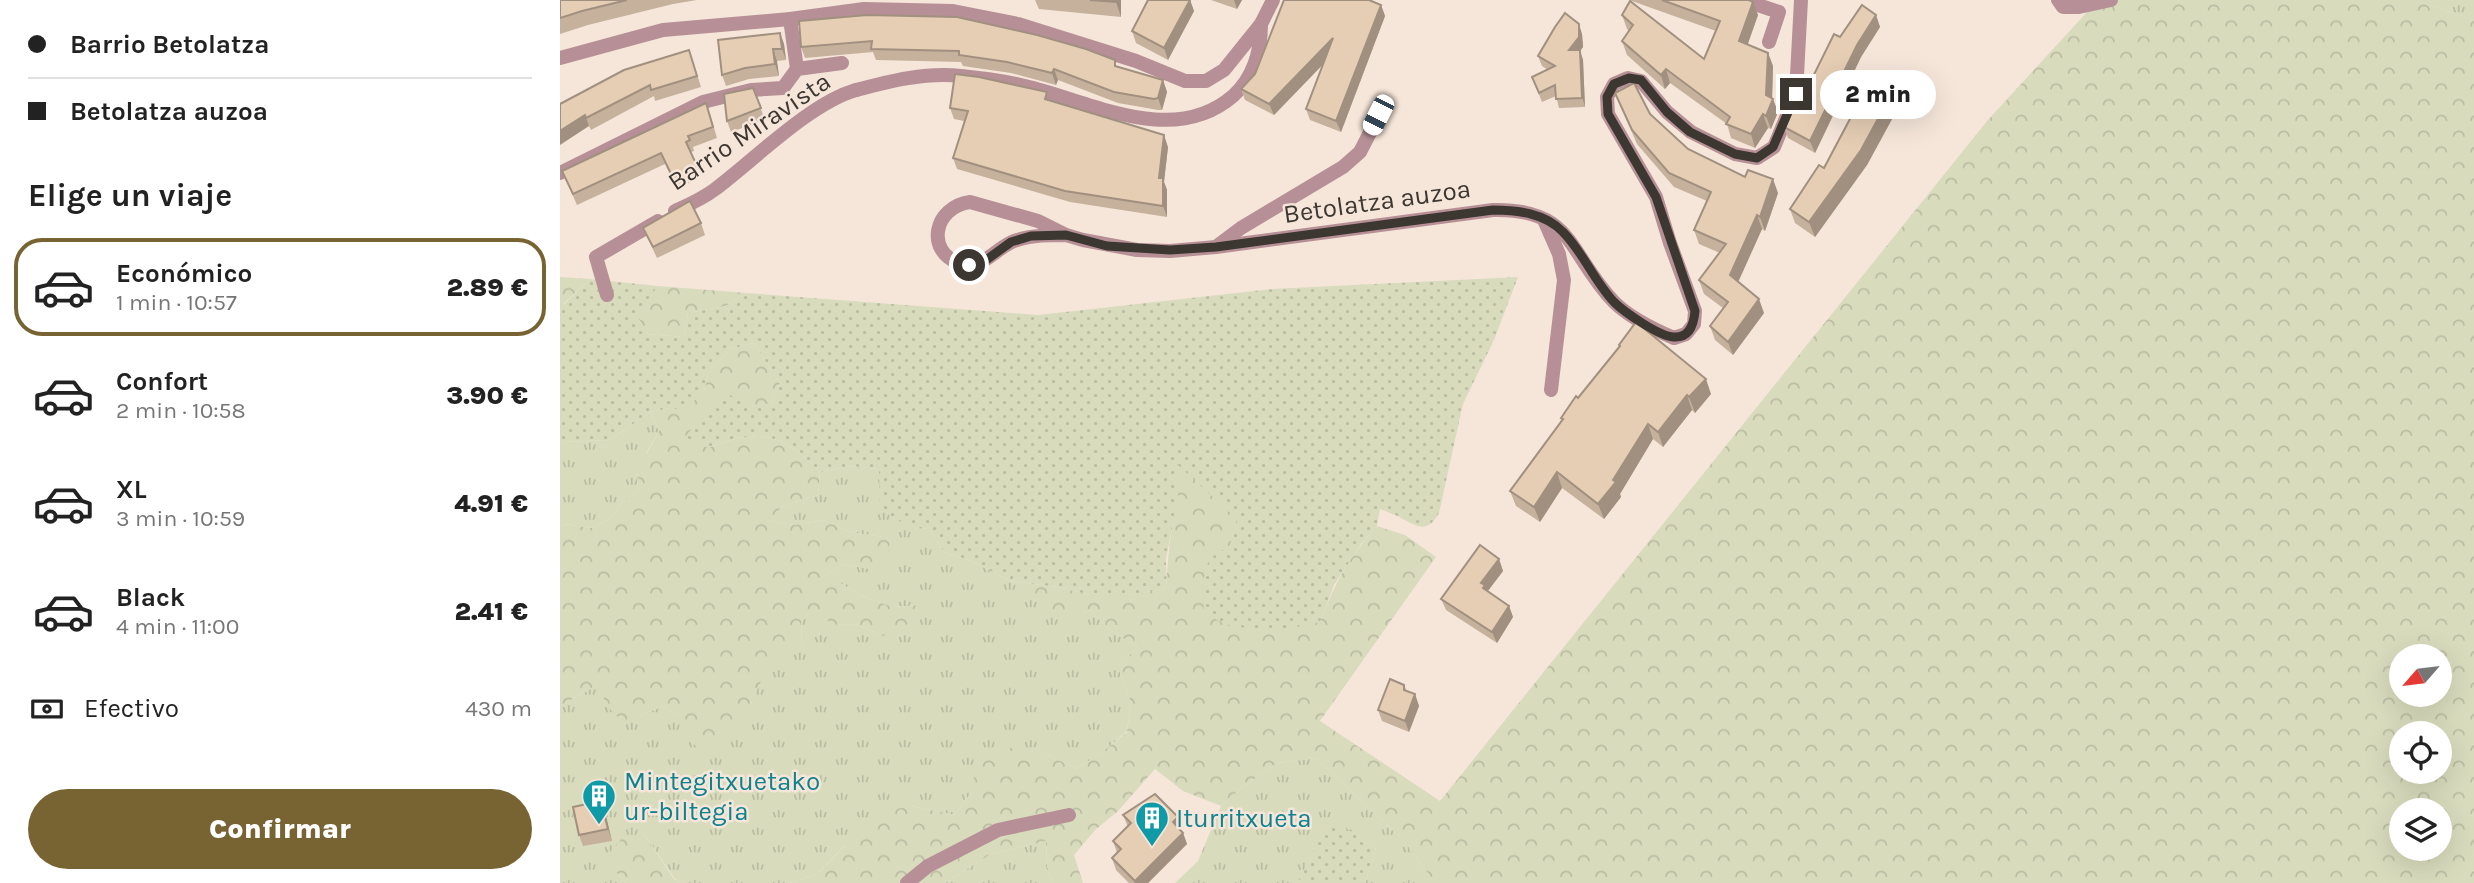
<!DOCTYPE html>
<html lang="es">
<head>
<meta charset="utf-8">
<style>
  :root { --surface:#fff; --page:#f6f6f6; --text:#222; --muted:#767676; --line:#e0e0e0; --accent:#786332 }
  body { margin:0; font-family:Karla,sans-serif; background:var(--page); color:var(--text); height:100vh; display:flex; flex-direction:column; font-size:26px; white-space:nowrap }
  * { box-sizing:border-box; margin:0 }
  p { font-size:23px; color:var(--muted) }
  .icon { flex:none; width:38px; height:38px; fill:none; stroke:currentColor; stroke-width:2; stroke-linecap:round; stroke-linejoin:round }
  .map { position:relative; flex:1; overflow:hidden }
  .sheet { display:flex; flex-direction:column; background:var(--surface); width:560px }
  .sheet>* { flex:none }
  .banner { display:grid; align-content:center; height:154px; padding:0 28px; background:var(--surface) }
  .needle { width:46px; rotate:242deg }
  .controls { position:absolute; left:1829px; top:644px; display:grid; gap:14px }
  .controls a { display:grid; place-items:center; width:63px; height:63px; border-radius:50%; background:var(--surface); box-shadow:0 7px 28px #0002; font-size:35px }
  .end { position:absolute; width:32px; height:32px; margin:-16px; border:9px solid #3d3732; background:#fff; box-shadow:0 0 0 4px #fff }
  .from { border-radius:50% }
  .bubble { position:absolute; height:49px; border-radius:24px; background:var(--surface); box-shadow:0 7px 28px #0002; font-size:23px; font-weight:800; line-height:49px; text-align:center }
  .car { position:absolute; width:21px; height:42px; margin:-21px -10px; border-radius:9px; box-shadow:0 0 5px 2px #0007; background:linear-gradient(#fff 24%,#345 0 40%,#fff 0 76%,#345 0 86%,#fff 0) }
  .banner b { display:flex; align-items:center; gap:24px; height:66px; font-size:26px }
  .banner b+b { border-top:2px solid var(--line) }
  .banner i { width:18px; height:18px; background:var(--text) }
  ul { padding:0; list-style:none }
  li { display:flex; align-items:center; gap:21px; height:98px; margin:0 14px 10px; padding:0 14px; border:4px solid transparent; border-radius:28px }
  li div { flex:1 }
  li b { display:block; font-size:26px }
  li em { font-style:normal; font-weight:800 }
  li.current { border-color:var(--accent) }
  li>.icon { width:63px; height:63px; stroke-width:1.5 }
  h2 { padding:0 28px; font-size:32px; line-height:84px }
  .pay { display:flex; align-items:center; gap:18px; height:77px; padding:0 28px; font-size:26px }
  .pay p { margin-inline-start:auto }
  .cta { display:flex; gap:14px; margin-top:auto; padding:14px 28px }
  .cta a { flex:1; height:80px; border-radius:42px; background:var(--accent); color:#fff; font-size:28px; font-weight:800; line-height:80px; text-align:center }
  main { display:flex; flex:1; min-height:0 }
  .map>svg:first-child { display:block }
  .grass { fill:url(#grass-tufts) }
  .forest { fill:url(#forest-crowns); fill-rule:evenodd }
  .garden { fill:url(#garden-dots) }
  .lines { fill:none; stroke-linecap:round; stroke-linejoin:round }
  .pedestrian { stroke:#b69096; stroke-width:14 }
  .minor { stroke:#b69096; stroke-width:14 }
  .wall { fill:#c6b19c }
  .shaded-wall { fill:#a1907f }
  .building { fill:#e6ceb5; stroke:#a1907f; stroke-width:2 }
  .route { stroke:#3d3732; stroke-width:9 }
  .labels { text-anchor:middle; stroke-width:5; stroke-linejoin:round; paint-order:stroke }
  .street-label { font-size:26px; fill:#3d3732; stroke:#f6e6da }
  .culture-label { font-size:26px; fill:#0d838f; stroke:#f6e6da; text-anchor:start }
</style>
</head>
<body>
<main>
<section class="sheet">
<div class="banner">
<b><i class="from"></i>Barrio Betolatza</b>
<b><i></i>Betolatza auzoa</b>
</div>
<h2>Elige un viaje</h2>
<ul>
<li class="current"><svg class="icon" aria-label="car" viewBox="0 0 24 24"><path d="M5 17H2v-5l4-1 3-4h7l3 4 3 1v5h-3M9 17h6M6 11h13"/><circle cx="7" cy="17" r="2"/><circle cx="17" cy="17" r="2"/></svg><div><b>Económico</b><p>1 min · 10:57</p></div><em>2.89 €</em></li>
<li><svg class="icon" aria-label="car" viewBox="0 0 24 24"><path d="M5 17H2v-5l4-1 3-4h7l3 4 3 1v5h-3M9 17h6M6 11h13"/><circle cx="7" cy="17" r="2"/><circle cx="17" cy="17" r="2"/></svg><div><b>Confort</b><p>2 min · 10:58</p></div><em>3.90 €</em></li>
<li><svg class="icon" aria-label="car" viewBox="0 0 24 24"><path d="M5 17H2v-5l4-1 3-4h7l3 4 3 1v5h-3M9 17h6M6 11h13"/><circle cx="7" cy="17" r="2"/><circle cx="17" cy="17" r="2"/></svg><div><b>XL</b><p>3 min · 10:59</p></div><em>4.91 €</em></li>
<li><svg class="icon" aria-label="car" viewBox="0 0 24 24"><path d="M5 17H2v-5l4-1 3-4h7l3 4 3 1v5h-3M9 17h6M6 11h13"/><circle cx="7" cy="17" r="2"/><circle cx="17" cy="17" r="2"/></svg><div><b>Black</b><p>4 min · 11:00</p></div><em>2.41 €</em></li>
</ul>
<div class="pay"><svg class="icon" aria-label="cash" viewBox="0 0 24 24"><path d="M3 7h18v10H3z"/><circle cx="12" cy="12" r="2"/></svg>Efectivo<p>430 m</p></div>
<div class="cta"><a>Confirmar</a></div>
</section>
<div class="map">
<svg width="1914" height="883" viewBox="0 0 1914 883">
  <defs>
    <pattern id="grass-tufts" width="24" height="20" patternUnits="userSpaceOnUse" patternTransform="scale(1.75)"><rect width="24" height="20" fill="#d9dbbd"/><path d="M3 7l-1-3M5 7V3M7 7l1-3M15 17l-1-3M17 17v-4M19 17l1-3" fill="none" stroke="#bbbda3"/></pattern>
    <pattern id="forest-crowns" width="20" height="18" patternUnits="userSpaceOnUse" patternTransform="scale(1.75)"><rect width="20" height="18" fill="#d9dbbd"/><path d="M2 6a3 3 0 1 1 6 0M12 15a3 3 0 1 1 6 0" fill="none" stroke="#bbbda3"/></pattern>
    <pattern id="garden-dots" width="8" height="8" patternUnits="userSpaceOnUse" patternTransform="scale(1.75)"><rect width="8" height="8" fill="#d9dbbd"/><path d="M2 2h.1M6 6h.1" fill="none" stroke="#bbbda3" stroke-width="1.8" stroke-linecap="round"/></pattern>
  </defs>
  <rect width="100%" height="100%" fill="#f6e6da"/>
  <g class="grass">
    <path d="M 1854,0 L 1914,0 L 1914,20 Z"/>
    <path d="M 90,412 L 99,431 L 77,469 L 78,492 L 64,500 L 50,519 L 31,528 L 5,524 L 0,527 L 0,442 L 50,440 Z"/>
    <path d="M 291,466 L 319,469 L 352,528 L 370,529 L 384,552 L 411,561 L 450,581 L 504,620 L 530,610 L 549,629 L 577,647 L 560,672 L 571,702 L 567,731 L 546,749 L 517,769 L 484,753 L 411,793 L 394,815 L 351,806 L 283,847 L 257,874 L 230,883 L 127,883 L 115,879 L 84,834 L 55,871 L 66,883 L 0,883 L 0,706 L 39,684 L 78,717 L 103,706 L 118,715 L 190,705 L 211,659 L 242,645 L 241,620 L 257,607 L 272,625 L 296,624 L 323,636 L 361,605 L 333,607 L 301,596 L 277,581 L 256,581 L 283,564 L 311,569 L 329,538 L 290,532 L 264,520 L 233,525 L 211,521 L 222,506 L 258,495 L 260,472 Z"/>
    <path d="M 756,758 L 845,842 L 872,879 L 872,883 L 805,883 L 816,849 L 771,819 L 737,883 L 615,883 L 638,861 L 661,806 L 679,790 L 717,763 Z"/>
    <path d="M 486,841 L 487,866 L 493,883 L 385,883 L 431,854 Z"/>
  </g>
  <g class="forest">
    <path d="M 1538,0 L 1854,0 L 1914,20 L 1914,883 L 872,883 L 872,879 L 845,842 L 756,758 L 717,763 L 679,790 L 661,806 L 623,791 L 595,769 L 558,811 L 535,830 L 514,855 L 523,883 L 493,883 L 487,866 L 486,841 L 431,854 L 385,883 L 230,883 L 257,874 L 317,813 L 351,806 L 394,815 L 411,793 L 417,761 L 450,748 L 484,753 L 517,769 L 546,749 L 567,732 L 571,702 L 560,672 L 577,647 L 549,629 L 530,610 L 504,621 L 450,581 L 498,587 L 531,595 L 571,595 L 607,588 C 606,546 618,506 617,463 L 678,519 L 670,546 L 649,559 L 760,622 C 775,583 788,558 817,526 L 845,535 L 876,557 L 760,721 L 880,801 L 1427,121 ZM 1841,656 L 1880,656 L 1880,695 L 1841,695 ZM 1841,733 L 1880,733 L 1880,772 L 1841,772 ZM 1841,810 L 1880,810 L 1880,849 L 1841,849 Z"/>
    <path d="M 0,277 L 30,279 L 3,304 L 0,294 Z"/>
    <path d="M 98,286 L 187,293 L 166,306 L 128,313 L 124,337 L 87,334 L 76,314 Z"/>
    <path d="M 194,343 L 220,384 L 213,402 L 191,407 L 148,448 C 199,428 221,432 260,472 L 258,495 L 222,506 L 211,521 L 233,525 L 264,520 L 290,532 L 329,538 L 330,562 L 311,569 L 283,564 L 258,580 L 277,581 L 301,596 L 333,607 L 361,605 L 352,622 L 323,636 L 296,624 L 272,625 L 256,608 L 241,620 L 242,645 L 211,660 L 190,705 L 169,731 L 141,749 L 121,736 L 118,715 L 103,706 L 78,717 L 62,721 L 46,705 L 39,684 L 0,706 L 0,527 L 5,524 L 31,528 L 50,519 L 64,500 L 78,492 L 77,469 L 73,459 L 87,453 L 99,431 L 90,412 L 110,408 L 144,391 L 148,373 L 170,349 Z"/>
    <path d="M 84,834 L 114,879 L 127,883 L 66,883 L 55,871 L 50,852 L 63,837 Z"/>
  </g>
  <g class="garden">
    <path d="M 958,277 L 934,340 L 903,404 L 879,513 C 867,534 858,527 841,518 C 834,514 827,512 820,509 L 817,526 L 801,544 L 774,585 L 760,622 L 716,631 L 669,626 L 644,613 L 642,585 L 649,559 L 670,545 L 677,519 L 617,464 L 618,495 L 606,560 L 607,588 L 571,595 L 531,595 L 498,587 L 450,581 L 411,561 L 384,552 L 370,529 L 352,528 L 320,510 L 319,469 L 291,466 L 260,472 C 221,432 199,428 148,448 L 125,437 L 146,412 L 167,393 L 191,407 L 213,402 L 220,384 L 194,343 L 170,349 L 148,373 L 144,391 L 125,410 L 110,408 L 90,412 L 50,440 L 0,442 L 0,294 L 4,304 L 30,279 L 98,286 L 77,314 L 87,334 L 124,337 L 128,313 L 166,306 L 187,293 L 478,315 L 712,289 Z"/>
    <path d="M 771,818 L 816,849 L 805,883 L 737,883 Z"/>
  </g>
  <g class="lines">
    <g class="pedestrian">
      <path d="M 230,19 L 237,69"/>
      <path d="M 0,173 L 143,102 L 191,90 L 223,88 L 237,69 L 282,63"/>
      <path d="M 115,211 C 128,205 142,199 154,190 C 193,161 250,103 296,90"/>
      <path d="M 47,295 L 36,257 L 98,221"/>
    </g>
    <g class="minor">
      <path d="M 1183,0 L 1219,12 L 1209,42"/>
      <path d="M 1498,0 L 1503,7 L 1519,7 L 1551,0"/>
      <path d="M 0,58 L 103,30 L 230,19 L 304,9 L 393,11 L 458,24 L 576,61 L 625,81 L 646,81 L 664,70 L 701,24 L 713,0"/>
      <path d="M 296,90 C 330,81 366,72 401,76 C 422,78 444,81 465,86 C 530,101 613,148 673,96 C 694,77 701,52 701,24"/>
      <path d="M 984,220 L 999,254 L 1004,280 L 991,390"/>
      <path d="M 506,235 C 490,235 473,235 457,240 C 436,246 423,272 399,263 C 365,251 374,207 410,202 L 478,221 L 506,235 L 523,240 L 577,250 L 610,251 L 656,247 L 933,210 C 1014,208 1008,254 1054,302 C 1070,318 1093,329 1114,338 L 1126,334 L 1134,324 L 1135,311 L 1110,243 L 1096,197 L 1048,114 L 1047,97 L 1054,84 L 1068,78 L 1081,81 L 1107,112 L 1131,132 L 1175,154 L 1197,158 L 1214,147 L 1236,94 L 1241,0"/>
      <path d="M 657,246 L 681,228 L 783,167 L 800,152 L 819,115"/>
      <path d="M 347,883 L 368,866 L 438,830 L 509,815"/>
    </g>
  </g>
  <g class="wall">
    <path d="M 0,0 L 137,0 L 113,4 L 28,25 L 0,34 Z"/>
    <path d="M 475,0 L 561,0 L 561,17 L 479,9 Z"/>
    <path d="M 630,0 L 634,11 L 608,60 L 576,43 L 572,31 Z"/>
    <path d="M 651,0 L 682,0 L 677,9 Z"/>
    <path d="M 1069,0 L 1189,0 L 1198,15 L 1188,44 L 1208,53 L 1213,66 L 1212,98 L 1218,112 L 1211,129 L 1208,128 L 1195,148 L 1171,138 L 1167,124 L 1110,83 L 1105,89 L 1067,55 L 1062,41 L 1069,31 L 1067,29 L 1062,15 L 1144,59 L 1156,31 Z"/>
    <path d="M 821,5 L 825,16 L 781,132 L 750,120 L 746,109 L 763,64 L 714,115 L 685,100 L 681,89 Z"/>
    <path d="M 1316,15 L 1320,27 L 1301,57 L 1255,153 L 1228,138 L 1224,127 L 1235,113 L 1280,37 Z"/>
    <path d="M 239,21 L 558,67 L 603,80 L 607,92 L 602,110 L 598,110 L 558,103 L 498,80 L 496,85 L 451,73 L 403,66 L 401,62 L 316,60 L 313,52 L 245,58 L 241,47 Z"/>
    <path d="M 220,33 L 224,44 L 226,60 L 217,61 L 219,76 L 189,79 L 166,86 L 162,75 Z"/>
    <path d="M 1022,34 L 1023,47 L 1020,51 L 1023,60 L 1025,107 L 999,108 L 996,96 L 982,102 L 972,77 L 988,70 L 982,66 L 978,56 Z"/>
    <path d="M 133,61 L 141,87 L 95,101 L 94,96 L 31,130 L 29,126 L 0,104 Z"/>
    <path d="M 193,88 L 205,120 L 171,132 L 167,121 Z"/>
    <path d="M 1055,93 L 1090,114 L 1128,149 L 1218,193 L 1205,231 L 1202,229 L 1178,282 L 1204,313 L 1173,355 L 1155,340 L 1150,326 L 1163,308 L 1144,294 L 1139,280 L 1160,253 L 1139,244 L 1134,230 L 1147,201 L 1114,187 L 1077,144 Z"/>
    <path d="M 490,100 L 608,147 L 604,182 L 607,190 L 607,217 L 510,202 L 397,169 L 393,158 L 404,121 L 394,119 L 390,108 Z"/>
    <path d="M 1338,108 L 1307,165 L 1255,237 L 1235,223 L 1230,209 L 1264,168 Z"/>
    <path d="M 150,114 L 157,138 L 133,147 L 134,151 L 131,152 L 141,177 L 117,189 L 105,164 L 17,205 L 2,171 Z"/>
    <path d="M 141,223 L 145,235 L 97,258 L 83,228 Z"/>
    <path d="M 1059,345 L 1151,394 L 1135,413 L 1132,410 L 1103,447 L 1093,439 L 1060,494 L 1061,497 L 1044,519 L 1002,488 L 980,522 L 956,506 L 950,491 L 1002,421 L 1001,418 L 1018,398 L 1059,347 Z"/>
    <path d="M 939,559 L 943,571 L 928,591 L 949,606 L 953,617 L 937,643 L 886,610 L 881,599 Z"/>
    <path d="M 844,685 L 847,691 L 855,694 L 859,706 L 849,732 L 822,721 L 818,710 Z"/>
    <path d="M 41,801 L 45,813 L 52,841 L 23,846 L 19,835 Z"/>
    <path d="M 563,815 L 618,817 L 622,828 L 620,830 L 623,833 L 627,844 L 588,883 L 569,883 L 556,870 L 552,858 L 557,853 L 553,841 L 568,827 Z"/>
  </g>
  <g class="shaded-wall">
    <path d="M 556,0 L 561,0 L 561,17 L 556,2 Z"/>
    <path d="M 630,0 L 634,11 L 608,60 L 604,48 Z"/>
    <path d="M 674,0 L 682,0 L 677,9 Z"/>
    <path d="M 1193,2 L 1198,15 L 1184,54 L 1179,41 Z"/>
    <path d="M 821,5 L 825,16 L 781,132 L 776,121 Z"/>
    <path d="M 1316,15 L 1320,27 L 1301,57 L 1255,153 L 1250,141 L 1297,45 Z"/>
    <path d="M 1019,24 L 1022,34 L 1023,47 L 1020,51 L 1023,60 L 1025,107 L 1009,50 Z"/>
    <path d="M 220,33 L 224,44 L 226,60 L 222,49 Z"/>
    <path d="M 773,38 L 777,50 L 714,115 L 709,104 Z"/>
    <path d="M 213,49 L 217,61 L 219,76 L 215,64 Z"/>
    <path d="M 1208,53 L 1213,66 L 1212,103 L 1213,99 L 1218,112 L 1211,129 L 1206,116 Z"/>
    <path d="M 494,69 L 498,80 L 496,85 L 492,73 Z"/>
    <path d="M 1106,69 L 1110,83 L 1105,89 L 1101,75 Z"/>
    <path d="M 603,80 L 607,92 L 602,110 L 598,98 Z"/>
    <path d="M 1332,93 L 1338,108 L 1307,165 L 1255,237 L 1249,222 Z"/>
    <path d="M 1203,114 L 1208,128 L 1195,148 L 1191,134 Z"/>
    <path d="M 25,115 L 29,126 L 0,145 L 0,131 Z"/>
    <path d="M 604,135 L 608,147 L 604,182 L 607,190 L 607,217 L 603,206 L 599,178 Z"/>
    <path d="M 1213,179 L 1218,193 L 1205,231 L 1200,217 Z"/>
    <path d="M 1197,215 L 1202,229 L 1175,289 L 1170,275 Z"/>
    <path d="M 1199,299 L 1204,313 L 1173,355 L 1168,342 Z"/>
    <path d="M 1146,379 L 1151,394 L 1135,413 L 1129,397 Z"/>
    <path d="M 1127,395 L 1132,410 L 1103,447 L 1098,432 Z"/>
    <path d="M 1088,424 L 1093,439 L 1060,494 L 1061,497 L 1044,519 L 1038,504 Z"/>
    <path d="M 997,472 L 1002,488 L 980,522 L 974,507 Z"/>
    <path d="M 939,559 L 943,571 L 927,592 L 927,599 L 921,583 Z"/>
    <path d="M 949,606 L 953,617 L 937,643 L 932,632 Z"/>
    <path d="M 855,694 L 859,706 L 849,732 L 845,721 Z"/>
    <path d="M 41,801 L 45,813 L 52,841 L 48,829 Z"/>
    <path d="M 618,817 L 622,828 L 617,834 L 613,822 Z"/>
    <path d="M 623,833 L 627,844 L 588,883 L 575,883 L 575,881 Z"/>
  </g>
  <g class="building">
    <path d="M 0,0 L 67,0 L 22,11 L 0,18 Z"/>
    <path d="M 530,0 L 556,0 L 556,2 Z"/>
    <path d="M 588,0 L 630,0 L 604,48 L 572,31 Z"/>
    <path d="M 724,0 L 809,0 L 821,5 L 776,121 L 746,109 L 773,38 L 709,104 L 681,89 L 695,74 Z"/>
    <path d="M 1102,0 L 1189,0 L 1193,2 L 1179,41 L 1208,53 L 1206,95 L 1213,99 L 1206,116 L 1203,114 L 1191,134 L 1166,124 L 1170,117 L 1106,69 L 1101,75 L 1062,41 L 1073,25 L 1062,15 L 1070,1 L 1144,59 L 1160,21 Z"/>
    <path d="M 1302,5 L 1316,15 L 1297,45 L 1250,141 L 1224,127 L 1231,110 L 1235,113 L 1274,34 L 1280,37 Z"/>
    <path d="M 1005,13 L 1019,24 L 1019,37 L 1009,50 L 1020,50 L 1022,98 L 996,99 L 995,85 L 979,93 L 972,77 L 995,66 L 978,56 L 995,27 Z"/>
    <path d="M 307,15 L 397,17 L 477,35 L 526,49 L 555,60 L 555,66 L 603,80 L 598,98 L 594,99 L 554,92 L 494,69 L 492,73 L 447,62 L 399,55 L 399,51 L 311,49 L 312,41 L 241,47 L 239,21 Z"/>
    <path d="M 220,33 L 222,49 L 213,49 L 215,64 L 185,68 L 162,75 L 158,40 Z"/>
    <path d="M 129,50 L 137,76 L 91,90 L 90,85 L 26,118 L 25,115 L 0,131 L 0,104 L 64,70 Z"/>
    <path d="M 395,74 L 419,77 L 487,92 L 485,99 L 604,135 L 599,178 L 603,178 L 603,206 L 505,191 L 393,158 L 408,111 L 390,108 Z"/>
    <path d="M 1310,81 L 1332,93 L 1301,150 L 1249,222 L 1230,209 L 1259,165 L 1264,168 Z"/>
    <path d="M 1074,83 L 1090,114 L 1128,149 L 1185,177 L 1188,170 L 1213,179 L 1200,217 L 1197,215 L 1170,275 L 1199,299 L 1168,342 L 1150,326 L 1168,302 L 1139,280 L 1166,244 L 1134,230 L 1151,192 L 1109,173 L 1072,130 L 1055,93 Z"/>
    <path d="M 193,88 L 201,108 L 167,121 L 164,94 Z"/>
    <path d="M 146,103 L 153,127 L 128,136 L 130,140 L 126,142 L 137,166 L 113,178 L 101,153 L 13,194 L 2,171 Z"/>
    <path d="M 130,201 L 141,223 L 93,247 L 83,228 Z"/>
    <path d="M 1076,322 L 1146,379 L 1129,397 L 1127,395 L 1098,432 L 1088,424 L 1053,480 L 1056,482 L 1038,504 L 997,472 L 974,507 L 950,491 L 1003,419 L 1001,418 L 1016,396 L 1018,398 L 1060,346 L 1059,345 Z"/>
    <path d="M 920,545 L 939,559 L 921,583 L 925,585 L 923,588 L 949,606 L 932,632 L 881,599 Z"/>
    <path d="M 830,679 L 844,685 L 844,690 L 855,694 L 845,721 L 818,710 Z"/>
    <path d="M 595,794 L 618,817 L 613,822 L 623,833 L 575,881 L 552,858 L 561,849 L 553,841 L 571,823 L 563,815 Z"/>
    <path d="M 41,801 L 48,829 L 19,835 L 13,807 Z"/>
  </g>
  <g class="lines">
    <path class="route" d="M 409,265 L 422,263 L 451,242 L 471,236 L 506,235 L 547,246 L 610,250 L 656,247 L 933,210 C 957,210 985,213 1003,232 C 1023,252 1034,281 1054,302 C 1064,312 1100,337 1114,337 C 1130,338 1134,323 1135,311 L 1096,197 L 1048,114 L 1047,97 L 1054,84 L 1069,78 L 1081,80 L 1107,112 L 1130,132 L 1175,154 L 1197,158 L 1213,147 L 1236,94"/>
  </g>
  <defs>
    <g id="building-pin" transform="scale(1.75)"><path d="M0 17L-7.5 6A9.5 9.5 0 1 1 7.5 6Z" fill="#0f9aa8" stroke="#f6e6da"/><path d="M-4-6H4V6H1V3H-1V6H-4ZM-2.5-4.3h1.7v1.8h-1.7ZM.8-4.3h1.7v1.8H.8ZM-2.5-1h1.7V.8h-1.7ZM.8-1h1.7V.8H.8Z" fill="#fff"/></g>
  </defs>
  <g fill-rule="evenodd">
    <use href="#building-pin" x="39" y="796"/>
    <use href="#building-pin" x="592" y="818"/>
  </g>
  <g class="labels">
    <g class="street-label">
      <text transform="translate(189 131) rotate(-34)" y="9">Barrio Miravista</text>
      <text transform="translate(817 201) rotate(-8)" y="9">Betolatza auzoa</text>
    </g>
    <g class="culture-label">
      <text x="64" y="790">Mintegitxuetako<tspan x="64" dy="30">ur-biltegia</tspan></text>
      <text x="616" y="827">Iturritxueta</text>
    </g>
  </g>
</svg>
<div class="controls">
<a><svg class="needle" viewBox="-14 -14 28 28"><path d="M0-13l5 13h-10z" fill="#e53935"/><path d="M0 13l5-13h-10z" fill="#767676"/></svg></a>
<a><svg class="icon" aria-label="locate" viewBox="0 0 24 24"><circle cx="12" cy="12" r="6"/><path d="M12 2v4M12 18v4M2 12h4M18 12h4"/></svg></a>
<a><svg class="icon" aria-label="layers" viewBox="0 0 24 24"><path d="M12 4l9 5-9 5-9-5zM3 14l9 5 9-5"/></svg></a>
</div>
<i class="end from" style="left:409px;top:265px"></i>
<i class="end" style="left:1236px;top:94px"></i>
<div class="bubble" style="left:1260px;top:70px;width:116px">2 min</div>
<i class="car" style="left:818px;top:115px;rotate:207deg"></i>
</div>
</main>
</body>
</html>
